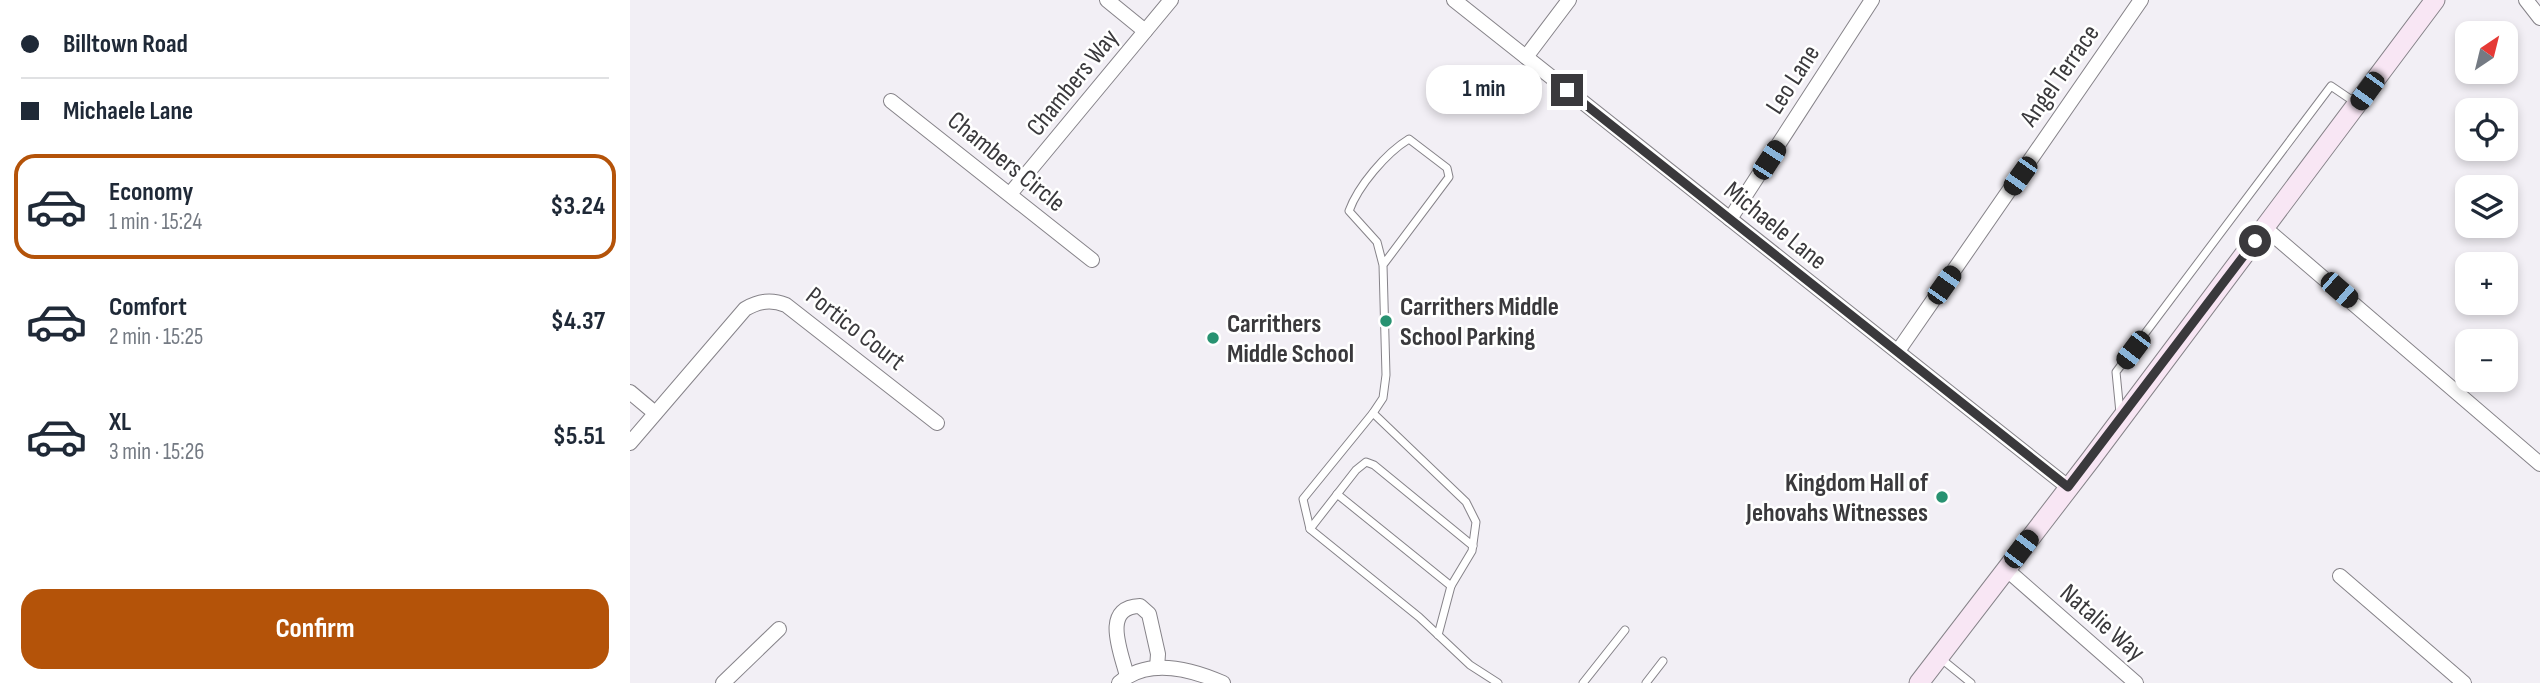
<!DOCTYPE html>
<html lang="en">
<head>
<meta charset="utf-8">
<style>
  :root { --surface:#fff; --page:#f2f2f3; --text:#1f2937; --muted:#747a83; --line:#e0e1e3; --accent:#b45309 }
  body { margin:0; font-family:"Sofia Sans Condensed",sans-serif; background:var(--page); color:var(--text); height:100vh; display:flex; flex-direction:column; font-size:26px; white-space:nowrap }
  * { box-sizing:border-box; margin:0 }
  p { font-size:23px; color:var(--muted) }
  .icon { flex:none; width:38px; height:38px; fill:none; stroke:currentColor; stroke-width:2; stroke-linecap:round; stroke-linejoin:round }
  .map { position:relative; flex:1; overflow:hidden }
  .sheet { display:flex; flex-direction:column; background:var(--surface); width:630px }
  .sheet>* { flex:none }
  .top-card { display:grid; align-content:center; height:154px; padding:0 21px; background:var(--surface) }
  .needle { width:46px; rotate:35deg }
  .buttons { position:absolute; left:1825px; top:21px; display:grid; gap:14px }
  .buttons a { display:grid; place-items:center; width:63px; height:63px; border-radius:14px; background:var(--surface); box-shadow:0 4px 10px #0003; font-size:35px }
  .end { position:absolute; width:32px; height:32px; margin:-16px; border:9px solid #3a393c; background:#fff; box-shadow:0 0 0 4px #fff }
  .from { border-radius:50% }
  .bubble { position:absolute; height:49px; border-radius:21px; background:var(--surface); box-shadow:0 4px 10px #0003; font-size:23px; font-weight:700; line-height:49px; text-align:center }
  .car { position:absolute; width:21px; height:42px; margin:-21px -10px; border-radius:9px; box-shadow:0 0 5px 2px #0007; background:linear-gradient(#222 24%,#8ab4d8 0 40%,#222 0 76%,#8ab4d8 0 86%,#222 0) }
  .top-card b { display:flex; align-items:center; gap:24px; height:66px; font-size:26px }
  .top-card b+b { border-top:2px solid var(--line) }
  .top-card i { width:18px; height:18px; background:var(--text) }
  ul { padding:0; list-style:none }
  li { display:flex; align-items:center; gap:21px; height:105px; margin:0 14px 10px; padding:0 7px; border:4px solid transparent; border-radius:21px }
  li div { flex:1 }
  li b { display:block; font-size:26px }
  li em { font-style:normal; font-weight:700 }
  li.selected { border-color:var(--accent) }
  li>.icon { width:63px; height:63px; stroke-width:1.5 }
  .button { display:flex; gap:14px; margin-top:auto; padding:14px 21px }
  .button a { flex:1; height:80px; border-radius:21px; background:var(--accent); color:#fff; font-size:28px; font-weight:700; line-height:80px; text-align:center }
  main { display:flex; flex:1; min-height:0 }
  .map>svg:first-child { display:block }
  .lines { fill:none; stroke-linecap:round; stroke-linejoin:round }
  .service-casing { stroke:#868389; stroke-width:9 }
  .minor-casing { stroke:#868389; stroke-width:16 }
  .secondary-casing { stroke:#868389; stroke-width:21 }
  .service { stroke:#fff; stroke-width:7 }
  .minor { stroke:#fff; stroke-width:14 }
  .secondary { stroke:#f8e6f4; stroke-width:19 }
  .route { stroke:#3a393c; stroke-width:9 }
  .poi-dot { fill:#289271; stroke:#fff; stroke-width:2.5 }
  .labels { text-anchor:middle; stroke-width:5; stroke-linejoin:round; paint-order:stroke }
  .street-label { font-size:26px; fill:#3a393c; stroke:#fff }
  .poi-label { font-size:26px; font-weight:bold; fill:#3a393c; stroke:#fff; text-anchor:start }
</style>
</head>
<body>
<main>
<section class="sheet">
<div class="top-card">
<b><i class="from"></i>Billtown Road</b>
<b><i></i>Michaele Lane</b>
</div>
<ul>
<li class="selected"><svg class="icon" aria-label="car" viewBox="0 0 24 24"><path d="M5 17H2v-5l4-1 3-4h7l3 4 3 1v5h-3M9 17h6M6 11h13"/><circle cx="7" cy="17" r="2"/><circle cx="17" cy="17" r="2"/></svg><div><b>Economy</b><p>1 min · 15:24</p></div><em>$3.24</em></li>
<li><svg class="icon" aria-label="car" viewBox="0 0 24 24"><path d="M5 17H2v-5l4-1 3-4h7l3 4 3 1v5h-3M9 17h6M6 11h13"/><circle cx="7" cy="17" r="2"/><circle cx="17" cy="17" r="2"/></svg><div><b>Comfort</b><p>2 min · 15:25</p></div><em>$4.37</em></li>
<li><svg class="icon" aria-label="car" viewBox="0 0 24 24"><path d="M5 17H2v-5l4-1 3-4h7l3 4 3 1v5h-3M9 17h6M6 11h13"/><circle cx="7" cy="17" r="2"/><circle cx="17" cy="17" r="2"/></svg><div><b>XL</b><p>3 min · 15:26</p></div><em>$5.51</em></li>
</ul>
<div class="button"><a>Confirm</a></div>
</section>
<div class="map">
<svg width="1910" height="683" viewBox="0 0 1910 683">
  <rect width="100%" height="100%" fill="#f2eff5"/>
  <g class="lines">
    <g class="service-casing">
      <g id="service">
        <path d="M 753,265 L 819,177 L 817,168 L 779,139 C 756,153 728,186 719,211 L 747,242 L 753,265 L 756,375 L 753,398 L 743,413 L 673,499 L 680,529 L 789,617 L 840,665 L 868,683"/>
        <path d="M 743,413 L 836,502 L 846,522 L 842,551 L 821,586 L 808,635"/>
        <path d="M 1490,413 L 1486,372 L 1701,86 L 1726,103"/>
        <path d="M 707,494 L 821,586"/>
        <path d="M 680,529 L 726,470 L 736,462 L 744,465 L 843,546"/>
        <path d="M 1309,657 L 1341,683"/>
        <path d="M 953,683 L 995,630"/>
        <path d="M 1016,683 L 1033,661"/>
      </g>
    </g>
    <g class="minor-casing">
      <g id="minor">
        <path d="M 477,0 L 515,31"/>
        <path d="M 824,0 L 1438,487"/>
        <path d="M 1896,0 L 1910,18"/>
        <path d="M 896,57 L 939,0"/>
        <path d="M 261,101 L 462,260"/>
        <path d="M 380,194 L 541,0"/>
        <path d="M 1100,219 L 1242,0"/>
        <path d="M 1635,228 L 1910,464"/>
        <path d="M 1268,351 L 1511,0"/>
        <path d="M 0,392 L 25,413"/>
        <path d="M 0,443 L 115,309 C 129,301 141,299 156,305 L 307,423"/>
        <path d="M 1376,569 L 1506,683"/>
        <path d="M 1710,576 L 1834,683"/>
        <path d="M 497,676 C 491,652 471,607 510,606 L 519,614 L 528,654 L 527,668"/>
        <path d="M 93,683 L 149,629"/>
        <path d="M 489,683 C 518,657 561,669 593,683"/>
      </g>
    </g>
    <g class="secondary-casing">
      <path id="secondary" d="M 1289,683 L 1461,459 L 1805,0"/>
    </g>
    <use href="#service" class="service"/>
    <use href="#minor" class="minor"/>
    <use href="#secondary" class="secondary"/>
  </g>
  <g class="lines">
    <path class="route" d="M 937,90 L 1438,487 L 1625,241"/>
  </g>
  <g class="poi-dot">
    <circle cx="756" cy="321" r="7"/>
    <circle cx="583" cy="338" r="7"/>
    <circle cx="1312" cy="497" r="7"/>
  </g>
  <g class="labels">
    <g class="street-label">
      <text transform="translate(1429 75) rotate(-55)" y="9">Angel Terrace</text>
      <text transform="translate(1162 79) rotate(-57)" y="9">Leo Lane</text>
      <text transform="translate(442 82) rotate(-51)" y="9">Chambers Way</text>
      <text transform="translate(377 161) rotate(39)" y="9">Chambers Circle</text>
      <text transform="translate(1146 225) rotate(39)" y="9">Michaele Lane</text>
      <text transform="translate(226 328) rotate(38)" y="9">Portico Court</text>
      <text transform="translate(1473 622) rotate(41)" y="9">Natalie Way</text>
    </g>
    <g class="poi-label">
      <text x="770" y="315">Carrithers Middle<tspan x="770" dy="30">School Parking</tspan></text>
      <text x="597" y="332">Carrithers<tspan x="597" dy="30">Middle School</tspan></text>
      <text x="1298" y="491" text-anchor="end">Kingdom Hall of<tspan x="1298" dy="30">Jehovahs Witnesses</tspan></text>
    </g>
  </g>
</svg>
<div class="buttons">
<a><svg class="needle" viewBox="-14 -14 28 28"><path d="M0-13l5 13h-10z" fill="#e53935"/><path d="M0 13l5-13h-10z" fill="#747a83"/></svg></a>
<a><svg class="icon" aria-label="locate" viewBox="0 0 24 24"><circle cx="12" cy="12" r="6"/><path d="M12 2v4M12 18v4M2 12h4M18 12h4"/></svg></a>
<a><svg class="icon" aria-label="layers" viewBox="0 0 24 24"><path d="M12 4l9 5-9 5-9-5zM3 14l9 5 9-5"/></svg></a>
<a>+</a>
<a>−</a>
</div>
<i class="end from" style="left:1625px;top:241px"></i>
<i class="end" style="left:937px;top:90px"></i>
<div class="bubble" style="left:796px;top:65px;width:116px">1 min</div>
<i class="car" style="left:1737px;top:91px;rotate:216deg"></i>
<i class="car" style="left:1139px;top:160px;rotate:33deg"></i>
<i class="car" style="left:1390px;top:176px;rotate:215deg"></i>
<i class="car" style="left:1314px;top:285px;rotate:35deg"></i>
<i class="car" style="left:1709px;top:290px;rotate:131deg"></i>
<i class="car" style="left:1503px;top:350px;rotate:217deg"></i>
<i class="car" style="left:1391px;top:549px;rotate:37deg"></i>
</div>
</main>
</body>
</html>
